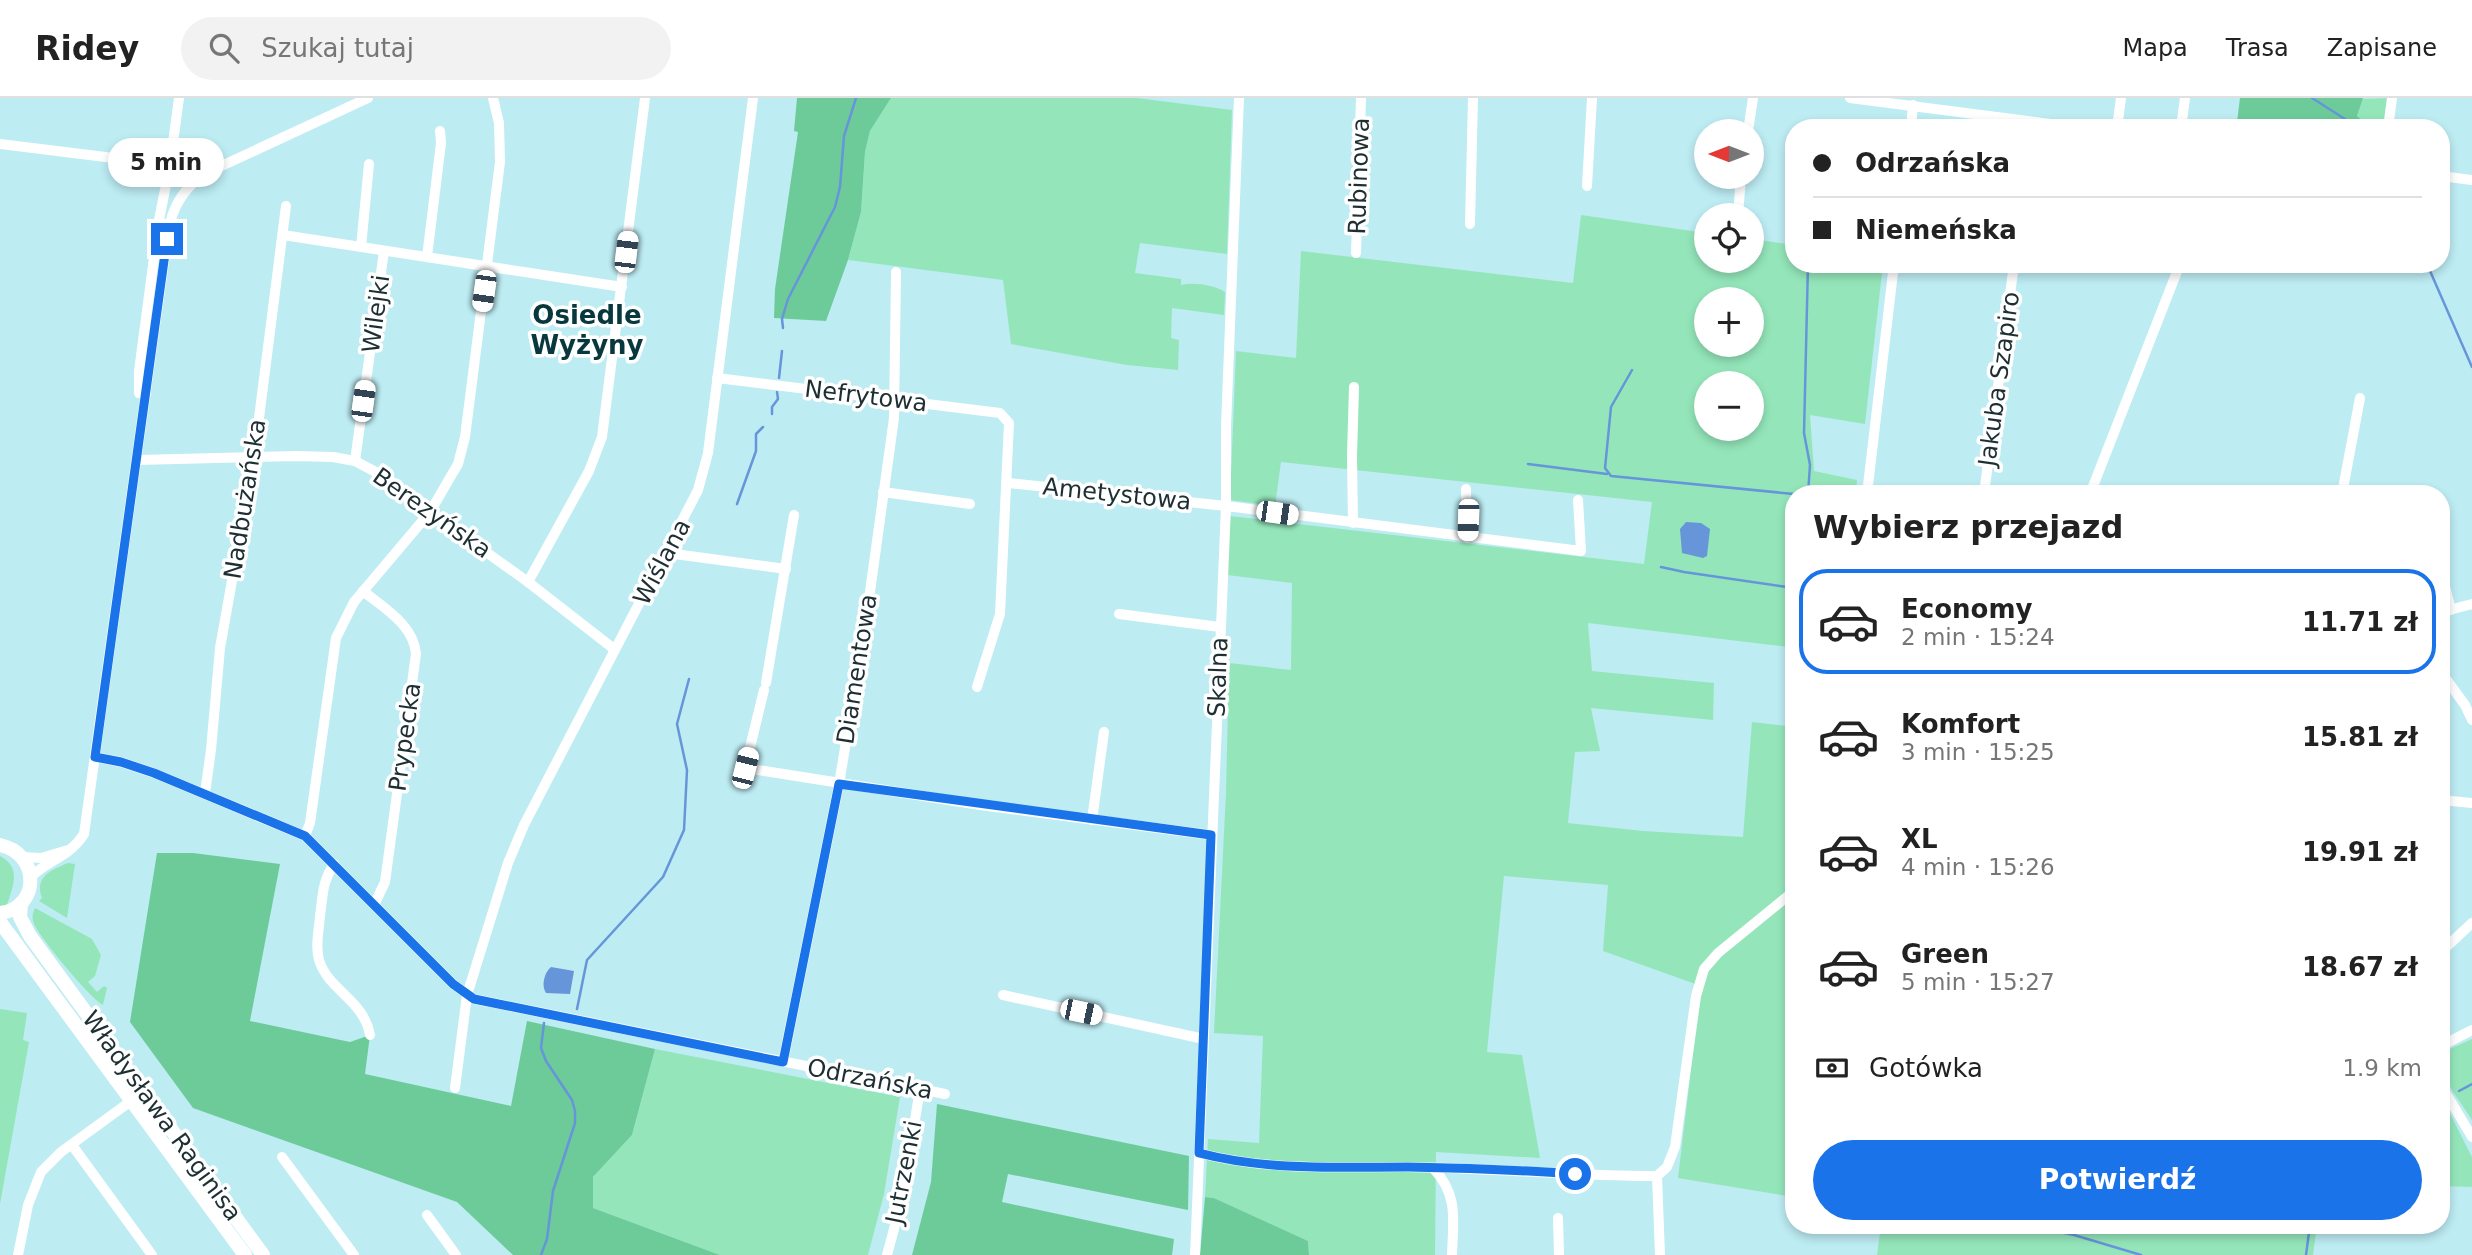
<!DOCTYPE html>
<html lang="pl">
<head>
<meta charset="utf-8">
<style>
  :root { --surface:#fff; --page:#f2f2f2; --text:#222; --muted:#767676; --line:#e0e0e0; --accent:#1a73e8 }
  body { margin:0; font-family:"DejaVu Sans",sans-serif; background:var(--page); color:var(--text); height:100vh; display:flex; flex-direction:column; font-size:26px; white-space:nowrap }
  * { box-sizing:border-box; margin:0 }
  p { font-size:23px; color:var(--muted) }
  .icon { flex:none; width:38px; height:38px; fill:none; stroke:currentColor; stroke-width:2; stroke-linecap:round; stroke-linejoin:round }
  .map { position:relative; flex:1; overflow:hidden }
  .side { position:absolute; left:1785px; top:387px; width:665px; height:749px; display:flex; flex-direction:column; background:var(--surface); border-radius:28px; box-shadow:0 4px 10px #0003 }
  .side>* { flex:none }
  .hud { position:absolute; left:1785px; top:21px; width:665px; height:154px; border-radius:28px; box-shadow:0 4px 10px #0003; display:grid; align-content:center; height:154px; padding:0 28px; background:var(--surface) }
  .needle { width:46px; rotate:270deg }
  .fabs { position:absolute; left:1694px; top:21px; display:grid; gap:14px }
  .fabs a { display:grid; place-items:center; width:70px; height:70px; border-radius:50%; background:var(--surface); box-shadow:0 4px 10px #0003; font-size:35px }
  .end { position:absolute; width:32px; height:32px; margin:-16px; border:9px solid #1a73e8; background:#fff; box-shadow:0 0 0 4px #fff }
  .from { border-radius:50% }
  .bubble { position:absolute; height:49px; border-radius:24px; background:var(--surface); box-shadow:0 4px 10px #0003; font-size:23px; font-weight:800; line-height:49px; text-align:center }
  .car { position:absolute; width:21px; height:42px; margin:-21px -10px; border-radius:9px; box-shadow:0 0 5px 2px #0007; background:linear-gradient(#fff 24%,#345 0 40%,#fff 0 76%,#345 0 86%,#fff 0) }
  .hud b { display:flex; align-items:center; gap:24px; height:66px; font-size:26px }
  .hud b+b { border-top:2px solid var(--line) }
  .hud i { width:18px; height:18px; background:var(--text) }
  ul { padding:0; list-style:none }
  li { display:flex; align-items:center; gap:21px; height:105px; margin:0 14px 10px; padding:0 14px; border:4px solid transparent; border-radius:28px }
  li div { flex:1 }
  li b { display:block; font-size:26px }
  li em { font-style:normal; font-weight:800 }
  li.on { border-color:var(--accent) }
  li>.icon { width:63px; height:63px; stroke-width:1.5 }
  h2 { padding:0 28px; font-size:32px; line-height:84px }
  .pay { display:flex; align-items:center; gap:18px; height:77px; padding:0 28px; font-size:26px }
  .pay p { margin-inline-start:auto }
  .primary-button { display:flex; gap:14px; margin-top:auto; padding:14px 28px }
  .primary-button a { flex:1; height:80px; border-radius:42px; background:var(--accent); color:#fff; font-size:28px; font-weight:800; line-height:80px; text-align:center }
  header { display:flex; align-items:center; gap:42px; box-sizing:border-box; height:98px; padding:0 35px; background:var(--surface); border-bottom:2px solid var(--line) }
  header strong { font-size:33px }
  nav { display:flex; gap:38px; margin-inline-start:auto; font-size:24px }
  .search { width:490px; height:63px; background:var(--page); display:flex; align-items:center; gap:18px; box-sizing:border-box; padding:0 24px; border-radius:38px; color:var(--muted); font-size:26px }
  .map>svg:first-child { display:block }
  .green { fill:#94e6ba; fill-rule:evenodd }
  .forest { fill:#6dcb9a }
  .water { fill:#6695da }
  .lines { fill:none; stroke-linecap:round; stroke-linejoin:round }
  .stream { stroke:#6695da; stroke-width:2.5 }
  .street { stroke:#fff; stroke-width:10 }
  .secondary { stroke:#fff; stroke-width:14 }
  .route { stroke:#1a73e8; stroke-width:9 }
  .labels { text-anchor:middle; stroke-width:7; stroke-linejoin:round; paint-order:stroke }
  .street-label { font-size:24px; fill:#1d2f32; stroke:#fff }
  .neighbourhood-label { font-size:26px; font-weight:bold; fill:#08373d; stroke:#fff }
</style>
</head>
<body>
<header>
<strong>Ridey</strong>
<div class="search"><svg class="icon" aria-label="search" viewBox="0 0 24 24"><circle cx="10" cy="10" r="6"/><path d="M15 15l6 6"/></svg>Szukaj tutaj</div>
<nav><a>Mapa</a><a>Trasa</a><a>Zapisane</a></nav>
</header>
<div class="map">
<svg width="2472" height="1157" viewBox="0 0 2472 1157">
  <rect width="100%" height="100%" fill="#bdecf3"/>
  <g class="green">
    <path d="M 891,0 L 1137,0 L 1232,12 L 1227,156 L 1140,145 L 1135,175 L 1181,181 L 1181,187 C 1194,184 1214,187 1225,194 L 1224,217 L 1172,210 L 1171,240 L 1179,242 L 1178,272 L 1127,267 L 1011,246 L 1003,182 L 848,162 L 861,114 L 865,54 L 870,33 Z"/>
    <path d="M 2390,0 L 2386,30 L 2372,30 L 2357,18 L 2362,1 Z"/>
    <path d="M 1581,117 L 1706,135 L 1706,163 L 1752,163 L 1752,141 L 1794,147 L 1794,166 L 1883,166 L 1865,326 L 1810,317 L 1814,373 L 1857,382 L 1856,395 L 1794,396 L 1794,481 L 1789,549 L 1588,525 L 1592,573 L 1714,585 L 1713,622 L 1591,610 L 1600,653 L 1575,654 L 1568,725 L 1643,733 L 1743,739 L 1752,624 L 1794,629 L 1794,1099 L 1678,1080 L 1701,888 L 1603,853 L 1608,787 L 1504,778 L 1487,954 L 1522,957 L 1540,1060 L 1436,1054 L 1435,1157 L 1309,1157 L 1308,1143 L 1214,1100 L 1205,1099 L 1208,1041 L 1259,1045 L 1263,938 L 1214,935 L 1226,695 L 1229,565 L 1291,572 L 1292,485 L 1227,477 L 1230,418 L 1644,466 L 1652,404 L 1281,364 L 1275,408 L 1230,402 L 1236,253 L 1296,260 L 1301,153 L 1573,185 ZM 1706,201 L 1752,201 L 1752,247 L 1706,247 ZM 1706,285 L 1752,285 L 1752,331 L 1706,331 Z"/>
    <path d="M 0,758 C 22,770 13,788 7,807 L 0,808 Z"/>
    <path d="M 68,765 L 75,766 L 67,820 L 39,803 L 42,800 C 34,779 51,772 68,765 Z"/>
    <path d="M 35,810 L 92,841 L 101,857 L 95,878 L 88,884 L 97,894 L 104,888 L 107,890 L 103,907 C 90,900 41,841 34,826 C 32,820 32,816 35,810 Z"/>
    <path d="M 0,911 L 27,915 L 23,942 L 29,944 L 0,1106 Z"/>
    <path d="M 2472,941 L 2472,1022 C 2458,999 2441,983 2441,955 Z"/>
    <path d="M 655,951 L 900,999 L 884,1096 L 868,1157 L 720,1157 L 593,1110 L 593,1079 L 632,1037 Z"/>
    <path d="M 2441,998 L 2472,1059 L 2472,1089 L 2441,1088 Z"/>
    <path d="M 1810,1127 L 2317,1127 L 2313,1157 L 1877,1157 L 1880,1135 L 1809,1130 Z"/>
  </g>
  <g class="forest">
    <path d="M 797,0 L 891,0 L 870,33 L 865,54 L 861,114 L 848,162 L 826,223 L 774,220 L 775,191 L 798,34 L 794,33 Z"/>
    <path d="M 2240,0 L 2363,0 L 2357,18 L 2372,30 L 2242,30 L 2237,24 Z"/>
    <path d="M 157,755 L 193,755 L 280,766 L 250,923 L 350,944 L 370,937 L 365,976 L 511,1008 L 527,923 L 655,951 L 632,1037 L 593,1079 L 593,1110 L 720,1157 L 513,1157 L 457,1104 L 193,1010 L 130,924 Z"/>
    <path d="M 937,1006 L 1189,1058 L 1188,1112 L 1008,1076 L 1002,1104 L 1174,1141 L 1172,1157 L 912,1157 L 931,1084 Z"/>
    <path d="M 1205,1099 L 1214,1100 L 1308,1143 L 1309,1157 L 1200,1157 Z"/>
  </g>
  <g class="water">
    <path d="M 1686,424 L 1701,425 L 1710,431 L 1707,458 L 1703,460 L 1682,455 L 1680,431 Z"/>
    <path d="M 551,869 L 574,873 L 570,896 L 546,895 C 541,888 544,875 551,869 Z"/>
  </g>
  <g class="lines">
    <g class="stream">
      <path d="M 2312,0 L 2359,30"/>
      <path d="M 1816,30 L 1816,28"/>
      <path d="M 1808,166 L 1804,335 L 1810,367 L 1808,396"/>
      <path d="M 2427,166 L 2472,269"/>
      <path d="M 783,230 L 782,221 L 788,201 L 835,109 L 840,89 L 844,38 L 856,0"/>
      <path d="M 1632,272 L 1611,309 L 1605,370 L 1611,378 L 1794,396"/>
      <path d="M 779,280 L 782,253"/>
      <path d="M 772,316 L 772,309 L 778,301 L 777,294"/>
      <path d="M 1528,366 L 1607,376"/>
      <path d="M 737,406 L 756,353 L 756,336 L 763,329"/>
      <path d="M 1661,469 L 1684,474 L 1794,490"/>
      <path d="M 577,911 L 587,862 L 663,779 L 684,732 L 687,672 L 677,626 L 689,581"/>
      <path d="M 2459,993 L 2472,986"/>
      <path d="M 2028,1127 L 2074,1137 L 2141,1157"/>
      <path d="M 541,1157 L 547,1141 L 553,1093 L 575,1025 L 575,1013 L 572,1002 L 546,963 L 541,950 L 544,925"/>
      <path d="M 2306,1157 L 2310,1127"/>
    </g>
    <g class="street">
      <path d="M 1850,0 L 2082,30"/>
      <path d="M 1911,30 L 1913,7"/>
      <path d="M 2117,30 L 2121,0"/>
      <path d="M 2181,30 L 2185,0"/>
      <path d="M 2388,30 L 2392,0"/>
      <path d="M 1748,33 L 1753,0"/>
      <path d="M 0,46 L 170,67"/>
      <path d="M 2441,78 L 2472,82"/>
      <path d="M 1587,88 L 1592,0"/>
      <path d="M 1738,117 L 1741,79"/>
      <path d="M 1470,126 L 1473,0"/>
      <path d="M 283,137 L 622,189"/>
      <path d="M 361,149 L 369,66"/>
      <path d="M 1356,155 L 1361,0"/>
      <path d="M 427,159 L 441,45 L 440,33"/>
      <path d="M 717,280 L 1000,315 L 1009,325 L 1000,516 L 977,589"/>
      <path d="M 146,296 L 139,295 L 139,273 L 159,122 L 170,67 L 179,0"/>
      <path d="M 137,362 L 296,358 L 333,359 L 355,363 L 387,380 L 430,414 L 528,484 L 614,551"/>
      <path d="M 355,363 L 384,153"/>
      <path d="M 1008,385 L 1226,408 L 1581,453 L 1578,402"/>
      <path d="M 1466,391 L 1467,440"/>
      <path d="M 883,394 L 970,406"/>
      <path d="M 1867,396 L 1894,166"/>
      <path d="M 1984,396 L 2014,166"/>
      <path d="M 2090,396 L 2180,166"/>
      <path d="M 2342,396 L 2360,300"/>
      <path d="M 1353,425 L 1352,358 L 1354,289"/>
      <path d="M 667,455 L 786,471"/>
      <path d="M 2441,473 L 2451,512"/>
      <path d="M 528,484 L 589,373 L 602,339 L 645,0"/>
      <path d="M 363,493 C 384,510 414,527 416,556 L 385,784 L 375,805"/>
      <path d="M 2441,514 L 2472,506"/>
      <path d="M 1119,516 L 1220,529"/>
      <path d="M 2441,574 L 2465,607 L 2472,622"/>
      <path d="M 766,585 L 794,417"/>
      <path d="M 764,592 L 745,670 L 980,707 L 1211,737"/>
      <path d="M 95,659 L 121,664 L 154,675 L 305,738 L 453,886 L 474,901 L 945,996"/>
      <path d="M 205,695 L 211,652 L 220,550 L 254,359 L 286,108"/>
      <path d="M 2441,702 L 2472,705"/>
      <path d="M 1092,722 L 1104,634"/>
      <path d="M 305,738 L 310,725 L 336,540 L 354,504 L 430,414 L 458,366 L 465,339 L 500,64 L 499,25 L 493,0"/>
      <path d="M 22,759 L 41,760 L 68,752"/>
      <path d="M 334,766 C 322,784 323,797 320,818 C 319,832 315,848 319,862 C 328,892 364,902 370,937"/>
      <path d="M 30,780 C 46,762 68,761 84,736 L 168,135 C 172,110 182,93 202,77 L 368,0"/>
      <path d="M 2441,854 L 2472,825"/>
      <path d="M 1003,897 L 1204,941"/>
      <path d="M 2441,948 L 2472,932"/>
      <path d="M 783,964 L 839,686 L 865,530 L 894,320 L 896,174"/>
      <path d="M 2441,987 L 2472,1039"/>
      <path d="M 455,990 L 467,897 L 508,765 L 524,727 L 698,392 L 708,355 L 753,0"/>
      <path d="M 72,1047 L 152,1157"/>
      <path d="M 1199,1055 C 1267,1073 1337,1069 1406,1069 C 1490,1070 1573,1078 1657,1078"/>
      <path d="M 282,1059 L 354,1157"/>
      <path d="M 1433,1070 C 1459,1097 1453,1123 1452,1157"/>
      <path d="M 1657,1078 L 1667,1069 L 1675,1049 L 1696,898 L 1704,871 L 1718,855 L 1794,793"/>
      <path d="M 1657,1078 L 1660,1157"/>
      <path d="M 427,1117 L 456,1157"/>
      <path d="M 1558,1120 L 1559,1157"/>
      <path d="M 18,1157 L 28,1107 L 41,1074 L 61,1054 L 131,1003"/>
      <path d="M 887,1157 L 902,1101 L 920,991"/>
      <path d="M 1195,1157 L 1226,408 L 1226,328 L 1239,0"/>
    </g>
    <g class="secondary">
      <path d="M 0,747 C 40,755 41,810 0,815"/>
      <path d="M 21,805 L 20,819 L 30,838 L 263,1157"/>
      <path d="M 0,824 L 245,1157"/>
    </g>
  </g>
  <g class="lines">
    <path class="route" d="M 167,141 L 95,659 L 121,664 L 154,675 L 305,738 L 453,886 L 474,901 L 783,964 L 839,686 L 1211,737 L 1199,1055 C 1268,1073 1338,1069 1408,1069 C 1464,1070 1520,1072 1575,1076"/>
  </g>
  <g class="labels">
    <g class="street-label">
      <text transform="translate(1359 78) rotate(-88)" y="8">Rubinowa</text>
      <text transform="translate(376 216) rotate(-82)" y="8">Wilejki</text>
      <text transform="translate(1999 281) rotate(-82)" y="8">Jakuba Szapiro</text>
      <text transform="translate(866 298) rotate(7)" y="8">Nefrytowa</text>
      <text transform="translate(1117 396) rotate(6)" y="8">Ametystowa</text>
      <text transform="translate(245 401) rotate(-81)" y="8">Nadbużańska</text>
      <text transform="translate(432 415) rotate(35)" y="8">Berezyńska</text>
      <text transform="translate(662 464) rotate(-62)" y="8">Wiślana</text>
      <text transform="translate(857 571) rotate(-81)" y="8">Diamentowa</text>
      <text transform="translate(1218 579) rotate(-88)" y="8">Skalna</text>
      <text transform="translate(405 639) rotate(-82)" y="8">Prypecka</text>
      <text transform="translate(870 981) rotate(11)" y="8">Odrzańska</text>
      <text transform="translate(162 1018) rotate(54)" y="8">Władysława Raginisa</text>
      <text transform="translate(904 1074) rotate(-79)" y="8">Jutrzenki</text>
    </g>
    <g class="neighbourhood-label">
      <text x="587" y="226">Osiedle<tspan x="587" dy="30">Wyżyny</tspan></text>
    </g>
  </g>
</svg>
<div class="fabs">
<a><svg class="needle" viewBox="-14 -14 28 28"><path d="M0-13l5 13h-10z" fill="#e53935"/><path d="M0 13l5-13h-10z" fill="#767676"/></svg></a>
<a><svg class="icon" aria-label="locate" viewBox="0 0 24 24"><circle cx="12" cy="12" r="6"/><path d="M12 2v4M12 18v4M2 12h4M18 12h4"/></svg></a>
<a>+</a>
<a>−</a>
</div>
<i class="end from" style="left:1575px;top:1076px"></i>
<i class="end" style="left:167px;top:141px"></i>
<div class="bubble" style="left:108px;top:40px;width:116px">5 min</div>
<i class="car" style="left:626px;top:154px;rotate:7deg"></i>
<i class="car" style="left:484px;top:193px;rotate:188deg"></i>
<i class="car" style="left:363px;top:303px;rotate:8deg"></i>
<i class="car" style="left:1277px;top:415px;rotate:98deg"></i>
<i class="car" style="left:1468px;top:422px;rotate:182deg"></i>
<i class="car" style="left:745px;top:670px;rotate:14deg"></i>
<i class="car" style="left:1081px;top:914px;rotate:102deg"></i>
<div class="hud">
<b><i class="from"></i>Odrzańska</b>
<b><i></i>Niemeńska</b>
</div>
<section class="side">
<h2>Wybierz przejazd</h2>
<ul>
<li class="on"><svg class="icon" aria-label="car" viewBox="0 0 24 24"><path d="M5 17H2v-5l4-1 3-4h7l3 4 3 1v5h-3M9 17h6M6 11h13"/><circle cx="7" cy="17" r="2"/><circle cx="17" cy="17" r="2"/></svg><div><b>Economy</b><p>2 min · 15:24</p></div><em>11.71 zł</em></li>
<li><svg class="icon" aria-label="car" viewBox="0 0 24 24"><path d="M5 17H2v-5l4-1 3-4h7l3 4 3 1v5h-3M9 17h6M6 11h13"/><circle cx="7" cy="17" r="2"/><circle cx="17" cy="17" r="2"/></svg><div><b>Komfort</b><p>3 min · 15:25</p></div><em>15.81 zł</em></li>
<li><svg class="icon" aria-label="car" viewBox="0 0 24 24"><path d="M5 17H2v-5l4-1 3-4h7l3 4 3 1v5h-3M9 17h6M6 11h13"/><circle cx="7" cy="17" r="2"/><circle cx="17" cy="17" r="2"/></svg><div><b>XL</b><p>4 min · 15:26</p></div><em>19.91 zł</em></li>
<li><svg class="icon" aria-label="car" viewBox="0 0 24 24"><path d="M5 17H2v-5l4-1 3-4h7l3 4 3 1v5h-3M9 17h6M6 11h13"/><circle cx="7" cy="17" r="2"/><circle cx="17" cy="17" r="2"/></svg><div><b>Green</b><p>5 min · 15:27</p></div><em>18.67 zł</em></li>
</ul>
<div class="pay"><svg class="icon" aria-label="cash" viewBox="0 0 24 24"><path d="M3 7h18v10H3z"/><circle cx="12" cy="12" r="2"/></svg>Gotówka<p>1.9 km</p></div>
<div class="primary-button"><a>Potwierdź</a></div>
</section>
</div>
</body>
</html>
